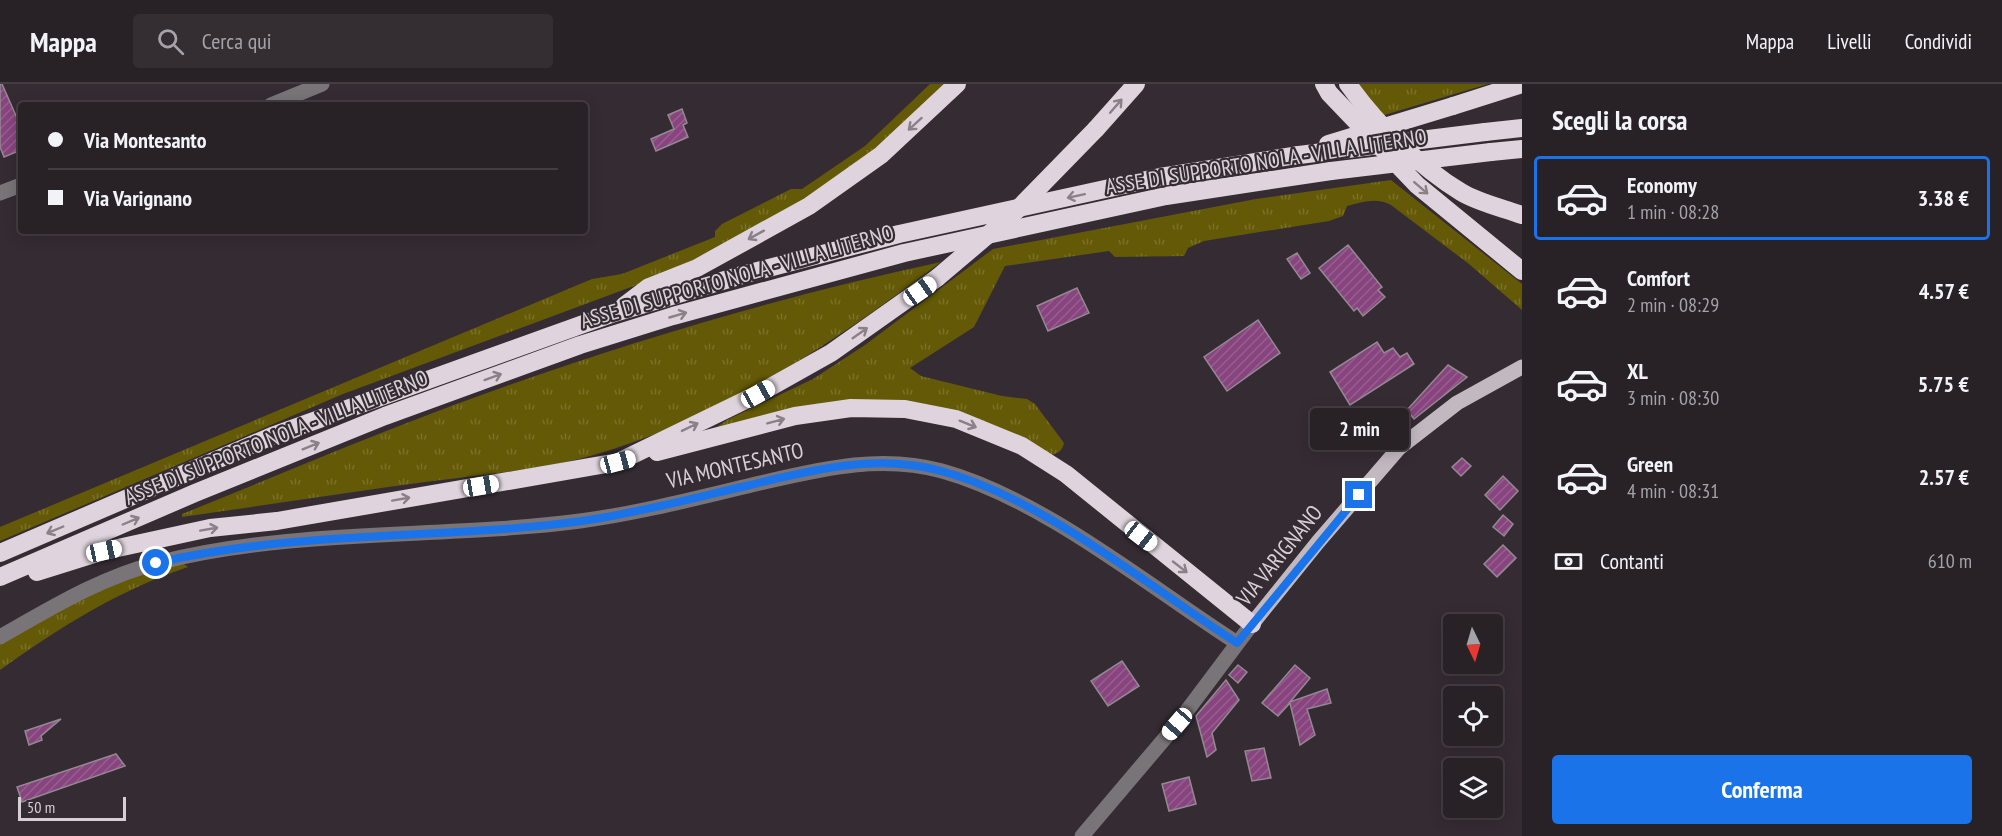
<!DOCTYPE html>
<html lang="it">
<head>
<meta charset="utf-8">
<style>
  :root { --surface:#282126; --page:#342e32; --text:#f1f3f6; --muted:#a5a3a7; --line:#443e43; --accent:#1a73e8 }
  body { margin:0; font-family:"PT Sans Narrow",sans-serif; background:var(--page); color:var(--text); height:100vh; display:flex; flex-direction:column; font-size:22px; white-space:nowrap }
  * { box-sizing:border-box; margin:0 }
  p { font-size:20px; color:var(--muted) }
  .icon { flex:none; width:33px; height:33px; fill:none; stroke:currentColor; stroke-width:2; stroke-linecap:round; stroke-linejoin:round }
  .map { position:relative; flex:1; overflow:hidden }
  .sheet { display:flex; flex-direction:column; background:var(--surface); width:480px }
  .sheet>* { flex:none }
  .hud { position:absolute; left:18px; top:18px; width:570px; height:132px; border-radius:6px; box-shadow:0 3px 15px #0003,0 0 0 2px var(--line); display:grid; align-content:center; height:132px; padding:0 30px; background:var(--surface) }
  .needle { width:39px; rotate:175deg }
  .tools { position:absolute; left:1443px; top:530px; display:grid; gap:12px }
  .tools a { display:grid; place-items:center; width:60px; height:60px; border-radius:6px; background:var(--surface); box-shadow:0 3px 15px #0003,0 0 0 2px var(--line); font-size:30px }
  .scale { position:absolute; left:18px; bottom:15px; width:108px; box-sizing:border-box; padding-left:6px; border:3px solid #d6d0d5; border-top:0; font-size:16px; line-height:21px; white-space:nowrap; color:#d6d0d5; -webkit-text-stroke:4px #352c33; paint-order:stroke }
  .end { position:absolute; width:27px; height:27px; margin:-14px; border:8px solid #1a73e8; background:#fff; box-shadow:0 0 0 3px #fff }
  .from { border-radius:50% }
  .bubble { position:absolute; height:42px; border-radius:6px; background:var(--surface); box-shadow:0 3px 15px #0003,0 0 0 2px var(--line); font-size:20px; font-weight:700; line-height:42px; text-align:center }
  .car { position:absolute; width:18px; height:36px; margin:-18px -9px; border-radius:8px; box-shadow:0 0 4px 2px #0007; background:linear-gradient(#fff 24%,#345 0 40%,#fff 0 76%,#345 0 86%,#fff 0) }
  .hud b { display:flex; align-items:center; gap:21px; height:57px; font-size:22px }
  .hud b+b { border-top:2px solid var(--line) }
  .hud i { width:15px; height:15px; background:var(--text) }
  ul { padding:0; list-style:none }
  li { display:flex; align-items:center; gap:18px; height:84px; margin:0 12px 9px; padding:0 18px; border:3px solid transparent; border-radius:6px }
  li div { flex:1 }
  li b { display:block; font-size:22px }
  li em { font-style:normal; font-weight:700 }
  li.selected { border-color:var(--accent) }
  li>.icon { width:54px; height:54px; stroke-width:1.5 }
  h2 { padding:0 30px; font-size:27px; line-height:72px }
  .pay { display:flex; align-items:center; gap:15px; height:66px; padding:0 30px; font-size:22px }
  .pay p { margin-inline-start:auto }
  .primary-button { display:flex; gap:12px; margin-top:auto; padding:12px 30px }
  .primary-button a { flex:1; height:69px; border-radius:6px; background:var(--accent); color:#fff; font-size:24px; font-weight:700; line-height:69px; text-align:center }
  header { display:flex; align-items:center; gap:36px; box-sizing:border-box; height:84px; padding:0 30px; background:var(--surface); border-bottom:2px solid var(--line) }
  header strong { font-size:28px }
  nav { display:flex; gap:33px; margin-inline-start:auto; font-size:21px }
  .search { width:420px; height:54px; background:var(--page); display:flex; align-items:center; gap:15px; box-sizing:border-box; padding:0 21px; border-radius:6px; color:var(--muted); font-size:22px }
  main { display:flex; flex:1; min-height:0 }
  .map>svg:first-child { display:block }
  .grass { fill:url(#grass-tufts) }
  .building { fill:url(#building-hatch); stroke:#938991; stroke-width:1.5 }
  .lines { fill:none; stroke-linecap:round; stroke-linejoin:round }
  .minor { stroke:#797478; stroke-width:15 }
  .major { stroke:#c2b9c0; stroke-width:15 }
  .highway { stroke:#dfd4dd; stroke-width:18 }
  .highway-bridge { stroke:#dfd4dd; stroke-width:18 }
  .oneway { stroke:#8a8088 }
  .route { stroke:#1a73e8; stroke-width:8 }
  .labels { text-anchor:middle; stroke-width:4.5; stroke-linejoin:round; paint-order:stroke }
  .street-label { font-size:22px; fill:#d6d0d5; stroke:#352c33 }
</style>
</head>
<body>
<header>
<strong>Mappa</strong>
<div class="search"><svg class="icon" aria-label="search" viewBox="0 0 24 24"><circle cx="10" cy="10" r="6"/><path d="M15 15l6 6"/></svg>Cerca qui</div>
<nav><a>Mappa</a><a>Livelli</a><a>Condividi</a></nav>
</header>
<main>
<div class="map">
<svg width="1522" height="752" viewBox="0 0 1522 752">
  <defs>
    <pattern id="grass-tufts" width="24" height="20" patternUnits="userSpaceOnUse" patternTransform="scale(1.5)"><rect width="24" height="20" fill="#635906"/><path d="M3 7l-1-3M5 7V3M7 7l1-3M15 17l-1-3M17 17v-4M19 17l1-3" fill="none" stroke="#797029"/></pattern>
    <pattern id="building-hatch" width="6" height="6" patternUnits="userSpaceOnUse" patternTransform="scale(1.5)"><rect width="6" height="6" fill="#87447e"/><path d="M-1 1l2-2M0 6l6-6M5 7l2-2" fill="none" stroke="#975e8f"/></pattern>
  </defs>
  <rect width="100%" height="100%" fill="#352c33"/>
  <g class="grass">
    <path d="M 930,0 L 949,0 L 890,54 L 803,118 L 685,183 L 343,310 L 0,457 L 0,443 L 592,195 L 622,190 L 715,153 L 715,147 L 722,140 L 791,105 L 802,105 L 865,62 Z"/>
    <path d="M 1357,0 L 1488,0 L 1381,32 Z"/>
    <path d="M 1391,96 L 1522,200 L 1522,226 L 1469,180 L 1391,121 C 1377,113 1361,118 1347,122 L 1343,132 L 1329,137 L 1204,157 L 1188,164 L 1184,172 L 1115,173 L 1109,167 L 1005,182 L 974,243 L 910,284 L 921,292 L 1002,312 L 1027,315 L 1035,320 L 1064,359 C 1062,368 1056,371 1047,371 L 909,320 L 714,345 L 727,336 L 813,295 L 865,261 L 993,165 L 1256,115 Z"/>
    <path d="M 941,178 C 835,258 719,336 590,372 C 539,386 485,390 433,397 C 349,408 266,421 182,433 L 182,430 C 270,395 357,357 446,324 C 607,264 773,214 941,178 Z"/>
    <path d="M 181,478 L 188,483 C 119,506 60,543 0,586 L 0,557 L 112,498 Z"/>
  </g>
  <g class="building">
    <path d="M 0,0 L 2,0 L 17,34 L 21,32 L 21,66 L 4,73 L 0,63 Z"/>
    <path d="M 682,25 L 687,39 L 683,41 L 688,53 L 656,67 L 651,55 L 674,45 L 668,31 Z"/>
    <path d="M 1348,161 L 1382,203 L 1378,206 L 1385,213 L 1363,232 L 1357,224 L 1354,227 L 1319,184 Z"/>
    <path d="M 1297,169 L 1310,189 L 1301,195 L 1287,175 Z"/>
    <path d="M 1077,204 L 1089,229 L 1048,247 L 1037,222 Z"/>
    <path d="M 1258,236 L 1280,269 L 1227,307 L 1204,273 Z"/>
    <path d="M 1377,258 L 1384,269 L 1393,264 L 1400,273 L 1407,269 L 1414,280 L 1350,321 L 1330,288 Z"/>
    <path d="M 1448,281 L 1467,293 L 1414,335 L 1407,326 Z"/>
    <path d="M 1462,374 L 1471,382 L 1461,392 L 1452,383 Z"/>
    <path d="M 1503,392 L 1518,407 L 1500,426 L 1485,411 Z"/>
    <path d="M 1503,431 L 1513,440 L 1504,452 L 1493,443 Z"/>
    <path d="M 1503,461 L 1516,474 L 1497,493 L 1484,480 Z"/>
    <path d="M 1122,577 L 1139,602 L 1108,622 L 1091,597 Z"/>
    <path d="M 1238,581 L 1247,588 L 1238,599 L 1229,591 Z"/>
    <path d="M 1295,581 L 1310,594 L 1290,618 L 1327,605 L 1331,619 L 1307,625 L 1315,651 L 1300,661 L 1290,619 L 1278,632 L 1262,619 Z"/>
    <path d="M 1226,596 L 1239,616 L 1212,649 L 1216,666 L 1207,673 L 1196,632 Z"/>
    <path d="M 61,635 L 41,652 L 42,656 L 29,661 L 25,647 Z"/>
    <path d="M 1264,664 L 1271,694 L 1252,697 L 1245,667 Z"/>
    <path d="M 116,670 L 125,682 L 22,718 L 17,703 Z"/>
    <path d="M 1189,693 L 1196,720 L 1169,727 L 1162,700 Z"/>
  </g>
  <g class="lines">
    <g class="minor">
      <path d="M 271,21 L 322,0"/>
      <path d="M 0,109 L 21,101"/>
      <path d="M 0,553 C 51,524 103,492 161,478 C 297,444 441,455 580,437 C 640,429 701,413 760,399 C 821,385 880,370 942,387 C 1043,415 1148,502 1237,559"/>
      <path d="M 1082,752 L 1177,640 L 1252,540"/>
    </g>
    <path class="major" d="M 1252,540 L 1318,458 L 1399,364 L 1457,319 L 1522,283"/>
    <g class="highway">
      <path d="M 1324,0 L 1329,9 L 1417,101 L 1522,187"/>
      <path d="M 1348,0 C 1375,39 1421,84 1461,108 C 1479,119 1503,124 1522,131"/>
      <path d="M 1453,22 L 1522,0"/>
      <path d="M 1096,45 L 1136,0"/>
      <path d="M 1485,48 L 1522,44"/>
      <path d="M 1491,68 L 1522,65"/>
      <path d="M 624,222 L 649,203 L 697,184 L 809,122 L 881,71 L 957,0"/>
      <path d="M 657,368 L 795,332 L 851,324 L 905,325 L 956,335 L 1022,362 L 1066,390 L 1252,540"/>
      <path d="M 0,469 L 272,352 L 614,229 L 742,191 L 899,150 L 1160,93 L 1299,71"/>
      <path d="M 37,488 L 104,467 L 210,444 L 277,437 L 618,378 L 758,310 L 831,269 L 937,194"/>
      <path d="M 0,493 L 195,409 L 385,332 L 580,261 L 673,232 L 904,169 L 1166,112 L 1331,87"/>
    </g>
    <g class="highway-bridge">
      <path d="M 1328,60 L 1453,22"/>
      <path d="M 1299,71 L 1485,48"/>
      <path d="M 1331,87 L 1491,68"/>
      <path d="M 937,194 L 1016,127 L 1096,45"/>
    </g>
  </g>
  <defs><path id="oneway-shaft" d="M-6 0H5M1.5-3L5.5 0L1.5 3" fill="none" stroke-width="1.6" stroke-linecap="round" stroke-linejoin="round" transform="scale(1.5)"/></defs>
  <g class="oneway">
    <use href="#oneway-shaft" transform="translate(1116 22) rotate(-49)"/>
    <use href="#oneway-shaft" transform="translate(915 40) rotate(138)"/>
    <use href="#oneway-shaft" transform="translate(1421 104) rotate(41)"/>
    <use href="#oneway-shaft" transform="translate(1076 112) rotate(168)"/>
    <use href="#oneway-shaft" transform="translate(756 151) rotate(151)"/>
    <use href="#oneway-shaft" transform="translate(678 231) rotate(-16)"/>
    <use href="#oneway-shaft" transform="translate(860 249) rotate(-35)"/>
    <use href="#oneway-shaft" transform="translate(493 293) rotate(-20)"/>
    <use href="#oneway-shaft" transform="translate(776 337) rotate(-15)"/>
    <use href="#oneway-shaft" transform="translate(968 340) rotate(22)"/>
    <use href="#oneway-shaft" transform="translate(690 343) rotate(-26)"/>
    <use href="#oneway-shaft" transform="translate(311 362) rotate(-22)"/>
    <use href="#oneway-shaft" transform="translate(401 415) rotate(-10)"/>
    <use href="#oneway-shaft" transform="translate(131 437) rotate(-23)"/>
    <use href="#oneway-shaft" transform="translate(209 445) rotate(-10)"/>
    <use href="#oneway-shaft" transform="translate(55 446) rotate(157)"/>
    <use href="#oneway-shaft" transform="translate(1180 483) rotate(38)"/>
  </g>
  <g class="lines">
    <path class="route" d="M 156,479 C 296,446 441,456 582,437 C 638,429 694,414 750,401 C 813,386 876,369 941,387 C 1042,414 1148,502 1237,559 L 1359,411"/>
  </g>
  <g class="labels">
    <g class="street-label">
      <text transform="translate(1266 77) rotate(-9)" y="8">ASSE DI SUPPORTO NOLA - VILLA LITERNO</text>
      <text transform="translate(737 192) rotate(-16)" y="8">ASSE DI SUPPORTO NOLA - VILLA LITERNO</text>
      <text transform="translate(276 353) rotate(-22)" y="8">ASSE DI SUPPORTO NOLA - VILLA LITERNO</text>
      <text transform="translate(735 381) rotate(-13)" y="8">VIA MONTESANTO</text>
      <text transform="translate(1279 471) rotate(-51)" y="8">VIA VARIGNANO</text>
    </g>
  </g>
</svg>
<div class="tools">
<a><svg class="needle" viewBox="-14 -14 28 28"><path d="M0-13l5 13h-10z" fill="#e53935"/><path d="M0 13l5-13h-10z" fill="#a5a3a7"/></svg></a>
<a><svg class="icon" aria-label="locate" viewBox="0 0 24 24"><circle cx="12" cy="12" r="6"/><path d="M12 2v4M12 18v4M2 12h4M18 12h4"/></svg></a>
<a><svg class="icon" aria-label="layers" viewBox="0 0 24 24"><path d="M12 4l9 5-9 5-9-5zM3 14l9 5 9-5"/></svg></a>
</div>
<div class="scale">50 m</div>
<i class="end from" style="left:156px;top:479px"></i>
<i class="end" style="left:1359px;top:411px"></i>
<div class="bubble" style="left:1310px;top:324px;width:99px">2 min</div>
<i class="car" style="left:920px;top:207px;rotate:55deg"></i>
<i class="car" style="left:758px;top:310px;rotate:61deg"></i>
<i class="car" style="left:618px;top:378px;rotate:75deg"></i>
<i class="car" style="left:481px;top:402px;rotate:80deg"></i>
<i class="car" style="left:1141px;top:452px;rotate:128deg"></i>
<i class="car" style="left:104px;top:467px;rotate:78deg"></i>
<i class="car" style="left:1177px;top:640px;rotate:221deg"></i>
<div class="hud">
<b><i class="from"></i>Via Montesanto</b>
<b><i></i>Via Varignano</b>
</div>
</div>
<section class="sheet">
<h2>Scegli la corsa</h2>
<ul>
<li class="selected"><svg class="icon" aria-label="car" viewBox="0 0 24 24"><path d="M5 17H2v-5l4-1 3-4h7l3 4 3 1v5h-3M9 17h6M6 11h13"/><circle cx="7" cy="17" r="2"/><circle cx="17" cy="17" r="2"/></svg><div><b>Economy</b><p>1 min · 08:28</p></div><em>3.38 €</em></li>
<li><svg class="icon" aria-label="car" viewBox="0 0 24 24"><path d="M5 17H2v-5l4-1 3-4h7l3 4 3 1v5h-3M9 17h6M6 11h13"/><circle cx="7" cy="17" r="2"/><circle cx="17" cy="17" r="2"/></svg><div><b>Comfort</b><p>2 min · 08:29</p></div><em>4.57 €</em></li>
<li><svg class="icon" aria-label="car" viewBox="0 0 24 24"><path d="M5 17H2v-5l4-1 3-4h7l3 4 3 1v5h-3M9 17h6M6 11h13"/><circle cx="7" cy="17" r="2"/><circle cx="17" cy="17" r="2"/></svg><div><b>XL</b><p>3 min · 08:30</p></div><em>5.75 €</em></li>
<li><svg class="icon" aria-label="car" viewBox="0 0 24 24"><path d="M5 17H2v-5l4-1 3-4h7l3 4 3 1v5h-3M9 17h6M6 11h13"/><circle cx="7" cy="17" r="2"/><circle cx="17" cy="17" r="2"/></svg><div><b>Green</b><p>4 min · 08:31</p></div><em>2.57 €</em></li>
</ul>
<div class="pay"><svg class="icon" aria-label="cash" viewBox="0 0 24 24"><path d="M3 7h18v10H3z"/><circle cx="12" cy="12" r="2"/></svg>Contanti<p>610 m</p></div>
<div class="primary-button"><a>Conferma</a></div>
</section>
</main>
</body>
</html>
